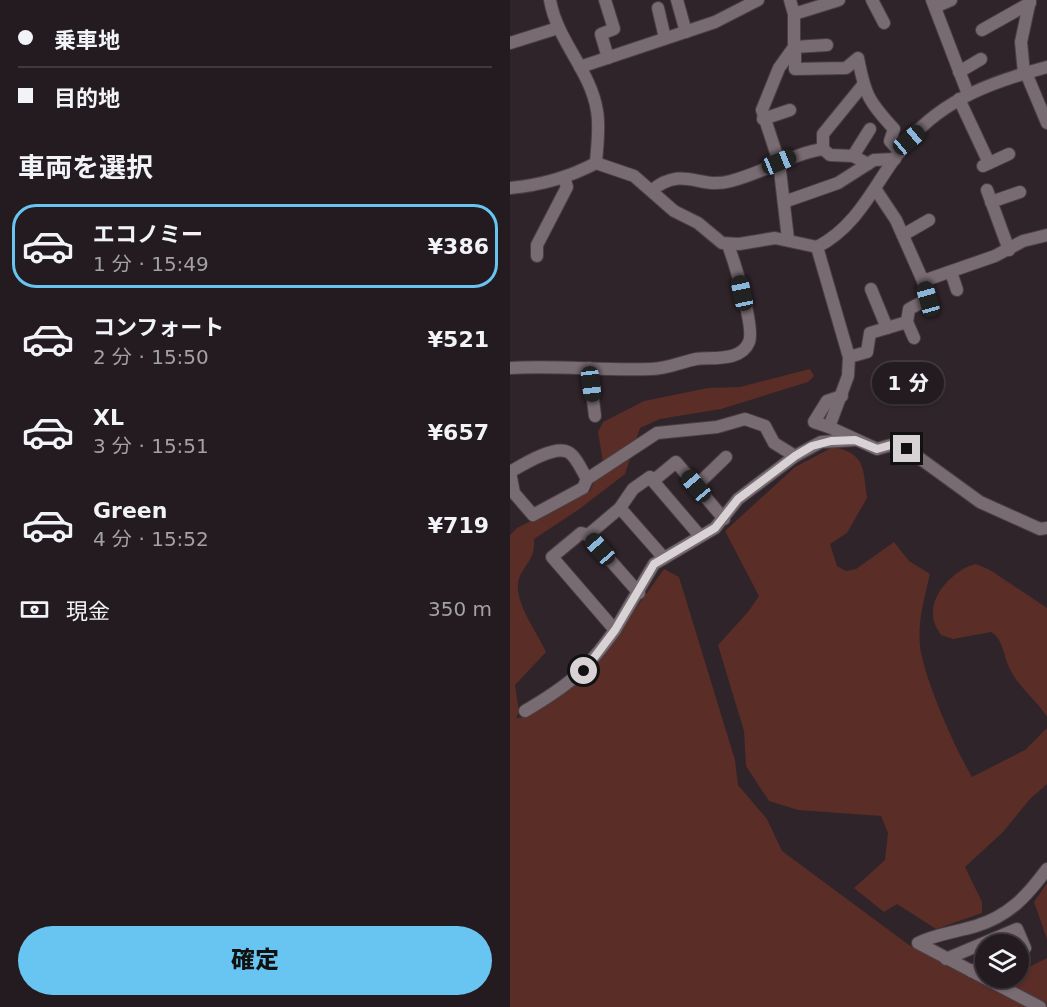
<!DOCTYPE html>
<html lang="ja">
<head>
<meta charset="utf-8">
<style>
  :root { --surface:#231b20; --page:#2f282d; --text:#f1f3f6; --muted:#a3a1a5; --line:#40393e; --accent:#68c4f0 }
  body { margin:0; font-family:"DejaVu Sans","Noto Sans JP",sans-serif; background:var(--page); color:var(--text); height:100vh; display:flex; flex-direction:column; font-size:22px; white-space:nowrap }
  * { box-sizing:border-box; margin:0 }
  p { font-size:20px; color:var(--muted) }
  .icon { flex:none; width:33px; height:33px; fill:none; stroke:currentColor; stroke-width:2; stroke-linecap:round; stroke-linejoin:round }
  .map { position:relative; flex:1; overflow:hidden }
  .details { display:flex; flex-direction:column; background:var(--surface); width:510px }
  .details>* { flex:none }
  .banner { display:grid; align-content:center; height:132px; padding:0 18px; background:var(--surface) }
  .tools { position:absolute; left:465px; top:934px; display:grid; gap:12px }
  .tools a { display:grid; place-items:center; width:54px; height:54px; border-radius:50%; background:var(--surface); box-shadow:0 2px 4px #0004,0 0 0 2px var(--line); font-size:30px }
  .end { position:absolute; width:27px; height:27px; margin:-14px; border:8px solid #d9d2d5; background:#111; box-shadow:0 0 0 3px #111 }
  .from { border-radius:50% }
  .bubble { position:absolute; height:42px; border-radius:21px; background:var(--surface); box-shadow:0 2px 4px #0004,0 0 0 2px var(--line); font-size:20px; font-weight:800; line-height:42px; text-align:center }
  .car { position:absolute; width:18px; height:36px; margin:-18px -9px; border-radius:8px; box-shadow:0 0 4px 2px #0007; background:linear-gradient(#222 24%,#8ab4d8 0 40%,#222 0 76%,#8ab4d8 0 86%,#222 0) }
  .banner b { display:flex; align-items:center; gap:21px; height:57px; font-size:22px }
  .banner b+b { border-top:2px solid var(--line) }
  .banner i { width:15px; height:15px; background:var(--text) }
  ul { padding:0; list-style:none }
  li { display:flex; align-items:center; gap:18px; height:84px; margin:0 12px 9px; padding:0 6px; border:3px solid transparent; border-radius:24px }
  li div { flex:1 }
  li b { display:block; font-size:22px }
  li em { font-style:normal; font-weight:800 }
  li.selected { border-color:var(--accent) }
  li>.icon { width:54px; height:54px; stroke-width:1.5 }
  h2 { padding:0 18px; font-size:27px; line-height:72px }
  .pay { display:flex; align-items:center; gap:15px; height:66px; padding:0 18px; font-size:22px }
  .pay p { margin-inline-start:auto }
  .primary-button { display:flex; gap:12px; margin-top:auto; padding:12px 18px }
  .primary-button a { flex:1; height:69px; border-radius:36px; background:var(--accent); color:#111; font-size:24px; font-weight:800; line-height:69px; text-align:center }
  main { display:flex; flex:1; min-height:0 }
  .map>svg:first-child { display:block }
  .green { fill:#5a2d26 }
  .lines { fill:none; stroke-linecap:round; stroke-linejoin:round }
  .minor-casing { stroke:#494045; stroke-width:14 }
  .minor { stroke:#786b72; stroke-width:12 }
  .route { stroke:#d9d2d5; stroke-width:8 }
</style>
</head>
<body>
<main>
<section class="details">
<div class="banner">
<b><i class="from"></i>乗車地</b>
<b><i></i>目的地</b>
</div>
<h2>車両を選択</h2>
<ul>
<li class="selected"><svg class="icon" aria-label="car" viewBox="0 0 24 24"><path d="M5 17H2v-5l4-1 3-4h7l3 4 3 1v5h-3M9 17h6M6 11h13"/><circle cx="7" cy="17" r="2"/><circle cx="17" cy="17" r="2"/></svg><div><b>エコノミー</b><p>1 分 · 15:49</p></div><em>¥386</em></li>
<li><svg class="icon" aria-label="car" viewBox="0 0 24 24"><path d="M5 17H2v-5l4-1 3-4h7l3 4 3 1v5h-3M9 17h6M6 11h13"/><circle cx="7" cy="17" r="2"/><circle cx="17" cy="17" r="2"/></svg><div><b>コンフォート</b><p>2 分 · 15:50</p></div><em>¥521</em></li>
<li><svg class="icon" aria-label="car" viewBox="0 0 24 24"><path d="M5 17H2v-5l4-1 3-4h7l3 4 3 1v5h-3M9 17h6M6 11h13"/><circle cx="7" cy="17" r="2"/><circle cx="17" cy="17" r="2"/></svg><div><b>XL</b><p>3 分 · 15:51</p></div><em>¥657</em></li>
<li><svg class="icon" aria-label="car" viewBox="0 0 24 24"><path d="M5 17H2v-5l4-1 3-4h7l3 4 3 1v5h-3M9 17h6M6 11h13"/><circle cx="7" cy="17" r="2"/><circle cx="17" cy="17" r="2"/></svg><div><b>Green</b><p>4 分 · 15:52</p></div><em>¥719</em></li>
</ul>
<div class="pay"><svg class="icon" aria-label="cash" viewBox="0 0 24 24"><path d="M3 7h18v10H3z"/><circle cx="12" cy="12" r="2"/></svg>現金<p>350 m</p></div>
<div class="primary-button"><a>確定</a></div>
</section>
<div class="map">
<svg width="537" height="1007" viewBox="0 0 537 1007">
  <rect width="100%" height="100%" fill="#2f242a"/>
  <g class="green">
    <path d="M 300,369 L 304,376 L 298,382 L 211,409 L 150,419 L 130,428 L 115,474 L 68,510 L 24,539 C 25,559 18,560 10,576 C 0,598 27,631 36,652 L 5,685 L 9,712 L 6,718 L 15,717 L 79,674 L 154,569 L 169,577 L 225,760 L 228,785 L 257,819 L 272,851 L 399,945 L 487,986 L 499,978 L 508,978 L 509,972 L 537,958 L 537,1007 L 0,1007 L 0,535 L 7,528 L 80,491 L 93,462 L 88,432 L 93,422 L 134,401 L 198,388 L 230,387 Z"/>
    <path d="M 323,447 C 356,453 353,469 357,498 L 337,533 L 320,544 L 327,566 L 336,571 L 346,569 L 384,542 L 399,561 L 420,574 C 414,600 405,630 412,657 C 420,691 444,746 462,777 L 515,750 L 537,728 L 537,722 L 537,784 L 520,799 L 493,832 L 455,867 L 472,902 L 472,913 L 426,929 L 387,904 L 374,912 L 344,888 L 375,860 L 378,833 L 371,816 L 288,810 L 259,801 L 236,766 L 234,731 L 208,645 L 238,612 L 249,596 L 215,531 L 285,467 Z"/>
    <path d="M 466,564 L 480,570 L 537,608 L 537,717 C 526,699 509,688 500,669 C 493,656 494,640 481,632 L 443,639 L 431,635 C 427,629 422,620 423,612 C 423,591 447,568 466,564 Z"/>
    <path d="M 537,883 L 537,939 L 524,902 Z"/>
  </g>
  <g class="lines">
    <g class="minor-casing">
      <g id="minor">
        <path d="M 40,0 C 47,41 81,71 87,111 C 90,128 87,146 86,163"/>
        <path d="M 95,0 L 104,29 L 91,34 L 98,58"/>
        <path d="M 167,0 L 176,32"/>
        <path d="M 362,0 L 374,23"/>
        <path d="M 422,0 L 458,94"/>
        <path d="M 425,7 L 441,0"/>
        <path d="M 148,8 L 155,38"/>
        <path d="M 284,14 L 329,0"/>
        <path d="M 472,30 L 520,3"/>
        <path d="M 0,43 L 48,28"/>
        <path d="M 284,47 L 317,45"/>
        <path d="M 285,49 L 285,69 L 336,68 L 348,58 C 355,95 359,102 384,129 L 380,141 L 390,152"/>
        <path d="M 70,67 L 205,22 L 248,0"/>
        <path d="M 449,72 L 471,59"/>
        <path d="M 514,73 L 511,42 L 520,0"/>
        <path d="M 516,73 L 537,123"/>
        <path d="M 449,99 L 479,163"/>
        <path d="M 253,119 L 280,110"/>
        <path d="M 313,149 L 313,134 L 353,85"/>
        <path d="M 343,156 L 360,129"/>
        <path d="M 473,166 L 499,154"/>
        <path d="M 0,188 C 32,185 58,178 86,163 L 124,176 L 164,211 L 188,223 L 212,243 L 229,244 L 265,238 L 307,247 C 352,224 367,177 398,141 C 435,98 485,81 537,67"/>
        <path d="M 142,190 C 174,165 188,190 221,181 C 253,173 281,154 313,149 L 320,155 L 343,156 L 358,164"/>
        <path d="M 366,190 L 386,220 L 413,281"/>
        <path d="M 477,190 L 499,250"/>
        <path d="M 274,202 L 328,183 L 364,160 L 385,159"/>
        <path d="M 481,202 L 510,192"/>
        <path d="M 393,235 L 419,220"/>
        <path d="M 278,239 L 269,162 L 252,110 L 269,68 L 284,47 L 284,14 L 280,0"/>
        <path d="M 307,247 L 339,357 L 338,376 L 319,427 L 367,449 L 381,445 L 397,449 L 470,502 L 530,529 L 537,528"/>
        <path d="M 27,256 L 27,245 L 57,187 L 54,178"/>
        <path d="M 441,272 L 447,290"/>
        <path d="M 361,289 L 377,328"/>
        <path d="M 404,338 L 397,322 L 399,309 L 418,299 L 413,281 L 485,256 L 513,241 L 537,235"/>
        <path d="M 339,357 L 357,352 L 360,333 L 397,322"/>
        <path d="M 0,368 C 47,365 94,371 141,369 C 157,369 171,362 186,359 C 202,357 231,362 239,342 C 245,327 224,261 218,245"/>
        <path d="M 79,368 L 85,416"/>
        <path d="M 319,427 L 304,422 L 317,401 L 332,396"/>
        <path d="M 77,479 L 73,488 L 23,515 L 4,493 L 0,472 C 12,465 44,445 58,452 C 66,456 72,471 77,479 L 147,433 L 207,427 L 235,419 L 255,426 L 264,443 L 285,456"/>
        <path d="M 143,481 L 190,536"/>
        <path d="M 186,486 L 216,457"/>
        <path d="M 110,508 L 154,558"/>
        <path d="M 214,519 L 166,462 L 143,481 L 140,477 L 123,489 L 110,508 L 78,535 L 71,533 L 42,557 L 105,630 L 144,564 L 205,528 L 228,499 L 285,456 L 311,442 L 345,440"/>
        <path d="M 78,535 L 129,593"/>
        <path d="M 15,711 C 59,685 75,672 105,630"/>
        <path d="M 436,959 L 507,929 L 515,948 L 508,950"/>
        <path d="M 461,971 L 476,965"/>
        <path d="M 530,1007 L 408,943 C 426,934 446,932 466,926 C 499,916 517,896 537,869"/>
      </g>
    </g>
    <use href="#minor" class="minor"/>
  </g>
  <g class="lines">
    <path class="route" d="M 74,671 L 105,630 L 144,564 L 205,528 L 228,499 L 285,456 L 302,446 L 321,441 L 345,440 L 367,449 L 381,445 L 397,449"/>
  </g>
</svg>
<div class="tools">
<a><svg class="icon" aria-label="layers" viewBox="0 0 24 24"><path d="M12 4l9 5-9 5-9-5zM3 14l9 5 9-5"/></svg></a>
</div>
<i class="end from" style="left:74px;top:671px"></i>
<i class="end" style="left:397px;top:449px"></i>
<div class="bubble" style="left:362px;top:362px;width:72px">1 分</div>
<i class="car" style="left:399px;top:140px;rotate:50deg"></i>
<i class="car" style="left:269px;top:162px;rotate:68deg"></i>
<i class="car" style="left:232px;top:293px;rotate:348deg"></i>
<i class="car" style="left:418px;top:299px;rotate:344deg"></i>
<i class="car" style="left:81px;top:384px;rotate:173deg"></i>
<i class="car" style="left:186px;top:486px;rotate:320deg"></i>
<i class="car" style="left:90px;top:549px;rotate:319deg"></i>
</div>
</main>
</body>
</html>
